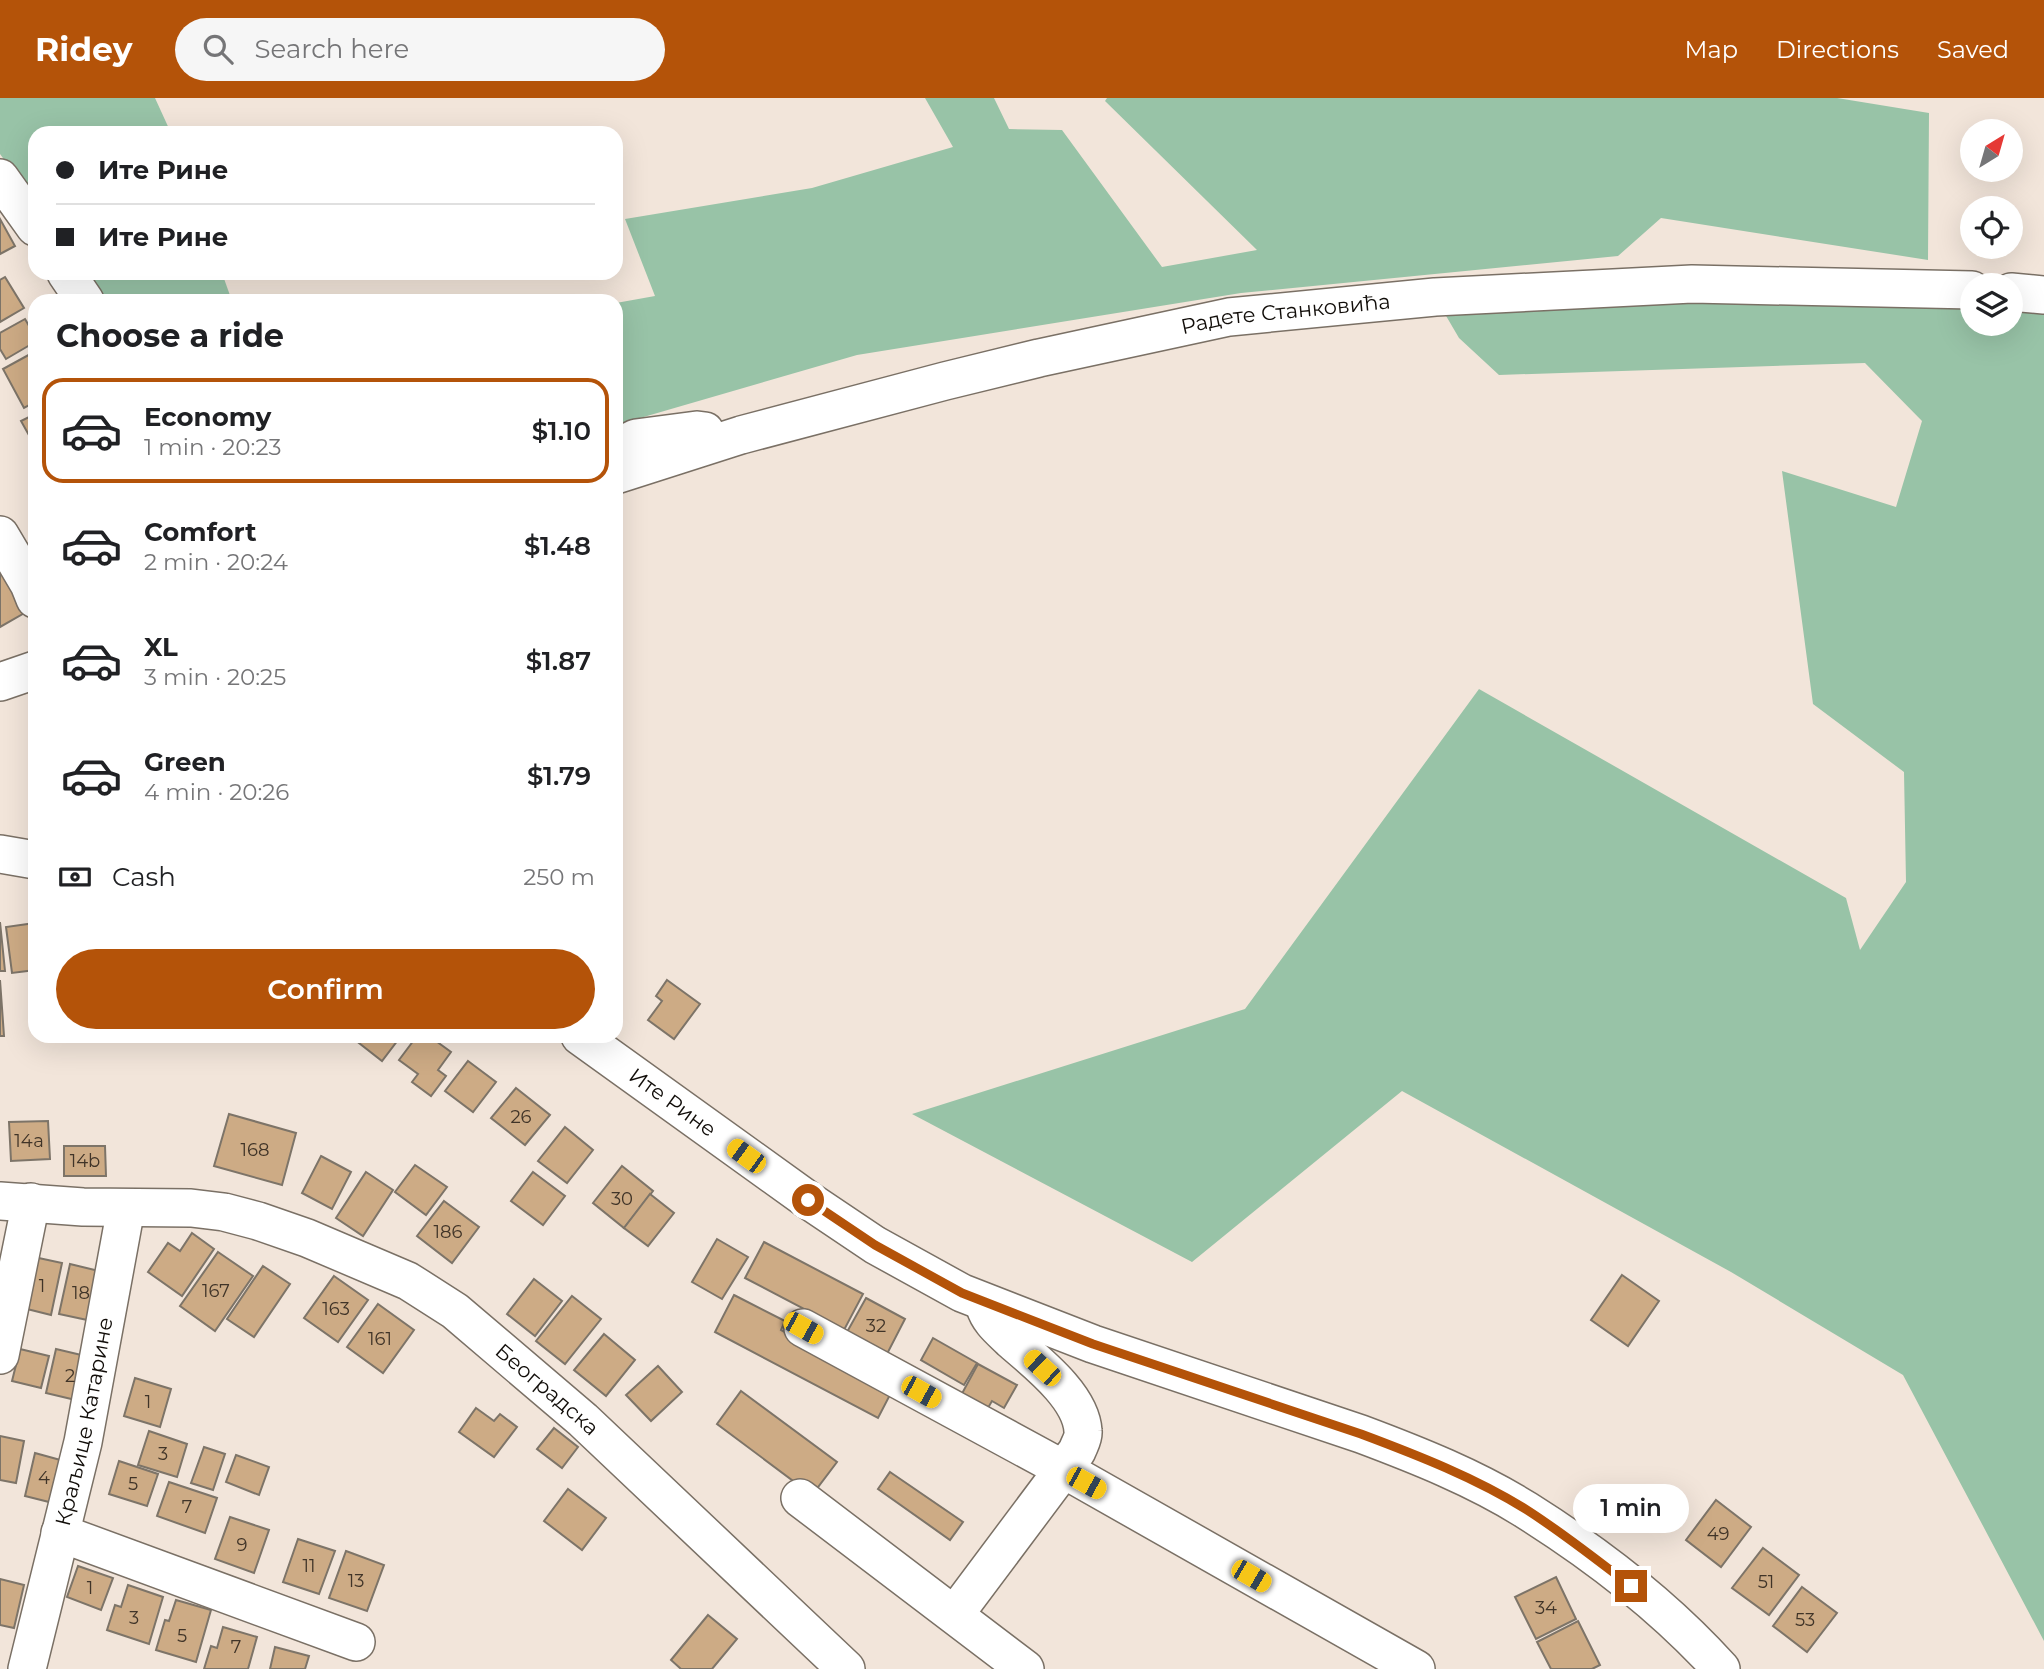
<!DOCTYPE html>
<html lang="en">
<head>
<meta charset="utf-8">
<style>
  :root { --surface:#fff; --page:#f6f6f6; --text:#202124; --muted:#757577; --line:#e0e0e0; --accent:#b45309 }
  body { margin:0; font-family:Montserrat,sans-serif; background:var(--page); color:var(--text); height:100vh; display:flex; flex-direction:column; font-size:26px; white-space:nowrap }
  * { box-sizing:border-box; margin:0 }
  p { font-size:23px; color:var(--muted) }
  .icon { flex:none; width:38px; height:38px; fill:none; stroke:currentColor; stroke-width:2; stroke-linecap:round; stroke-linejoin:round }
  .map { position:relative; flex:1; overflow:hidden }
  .panel { position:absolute; left:28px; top:196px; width:595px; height:749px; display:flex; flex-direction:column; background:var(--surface); border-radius:21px; box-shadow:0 7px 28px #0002 }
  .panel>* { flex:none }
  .hud { position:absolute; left:28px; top:28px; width:595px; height:154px; border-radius:21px; box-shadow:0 7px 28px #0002; display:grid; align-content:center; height:154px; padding:0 28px; background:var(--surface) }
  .needle { width:46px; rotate:37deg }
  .buttons { position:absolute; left:1960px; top:21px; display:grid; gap:14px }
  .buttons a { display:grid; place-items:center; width:63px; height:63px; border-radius:50%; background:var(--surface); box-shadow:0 7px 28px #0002; font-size:35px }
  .end { position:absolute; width:32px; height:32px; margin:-16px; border:9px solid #b45309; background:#fff; box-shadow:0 0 0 4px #fff }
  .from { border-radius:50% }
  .bubble { position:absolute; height:49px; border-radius:24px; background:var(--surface); box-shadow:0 7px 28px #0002; font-size:23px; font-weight:600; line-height:49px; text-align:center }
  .car { position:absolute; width:21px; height:42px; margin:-21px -10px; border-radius:9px; box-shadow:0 0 5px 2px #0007; background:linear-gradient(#f5c518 24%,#345 0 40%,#f5c518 0 76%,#345 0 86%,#f5c518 0) }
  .hud b { display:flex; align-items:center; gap:24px; height:66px; font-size:26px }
  .hud b+b { border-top:2px solid var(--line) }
  .hud i { width:18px; height:18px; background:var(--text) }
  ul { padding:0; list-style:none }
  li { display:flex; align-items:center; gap:21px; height:105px; margin:0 14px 10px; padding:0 14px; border:4px solid transparent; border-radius:21px }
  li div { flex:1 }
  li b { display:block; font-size:26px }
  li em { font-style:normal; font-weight:600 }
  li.current { border-color:var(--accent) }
  li>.icon { width:63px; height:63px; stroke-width:1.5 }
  h2 { padding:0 28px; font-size:32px; line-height:84px }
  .pay { display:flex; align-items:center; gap:18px; height:77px; padding:0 28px; font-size:26px }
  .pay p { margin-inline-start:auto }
  .primary-button { display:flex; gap:14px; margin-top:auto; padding:14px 28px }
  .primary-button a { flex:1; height:80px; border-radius:42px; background:var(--accent); color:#fff; font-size:28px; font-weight:600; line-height:80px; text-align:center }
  header { display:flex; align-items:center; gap:42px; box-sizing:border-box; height:98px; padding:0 35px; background:var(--accent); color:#fff }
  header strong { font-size:33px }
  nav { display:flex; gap:38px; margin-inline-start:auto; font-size:24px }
  .search { width:490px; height:63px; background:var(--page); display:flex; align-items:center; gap:18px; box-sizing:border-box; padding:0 24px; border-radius:38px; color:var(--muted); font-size:26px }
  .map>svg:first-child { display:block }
  .green { fill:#98c3a7 }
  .building { fill:#cdab85; stroke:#7d7468; stroke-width:2 }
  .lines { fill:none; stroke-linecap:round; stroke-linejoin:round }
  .minor-casing { stroke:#7a7065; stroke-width:40 }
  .minor { stroke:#fff; stroke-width:37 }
  .route { stroke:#b45309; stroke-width:9 }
  .labels { text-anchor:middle; stroke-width:6; stroke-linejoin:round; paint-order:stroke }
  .number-label { font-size:18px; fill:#403428 }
  .street-label { font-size:21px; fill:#110d09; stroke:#fff2e7 }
</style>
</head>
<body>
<header>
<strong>Ridey</strong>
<div class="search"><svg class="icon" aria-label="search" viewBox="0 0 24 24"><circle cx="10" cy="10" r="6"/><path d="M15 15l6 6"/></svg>Search here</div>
<nav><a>Map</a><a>Directions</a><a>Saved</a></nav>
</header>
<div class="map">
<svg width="2044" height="1571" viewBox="0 0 2044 1571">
  <rect width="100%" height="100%" fill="#f2e5da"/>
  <g class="green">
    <path d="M 0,0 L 155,0 L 171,35 L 35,35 L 35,104 L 0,56 Z"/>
    <path d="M 925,0 L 994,0 L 1009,31 L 1062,32 L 1162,169 L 1257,152 L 1105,3 L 1107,0 L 1837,0 L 1929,15 L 1928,162 L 1661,120 L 1618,158 L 1241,195 L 857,257 L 616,327 L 616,205 L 655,198 L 625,121 L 812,90 L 953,49 Z"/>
    <path d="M 81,175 L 222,175 L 232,203 L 99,203 Z"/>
    <path d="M 2044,190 L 2044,1543 L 1903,1277 L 1731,1174 L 1402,993 L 1192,1164 L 912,1016 L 1245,911 L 1479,591 L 1846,800 L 1860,852 L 1906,784 L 1904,674 L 1813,606 L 1782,373 L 1896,409 L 1922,323 L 1865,265 L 1499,277 L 1459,240 L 1435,199 L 1972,193 L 1972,226 L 2011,226 L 2011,192 Z"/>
  </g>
  <g class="building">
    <path d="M 0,121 L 15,148 L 0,156 Z"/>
    <path d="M 5,179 L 24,210 L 0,224 L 0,182 Z"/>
    <path d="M 25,221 L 35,238 L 35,244 L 6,261 L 0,251 L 0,235 Z"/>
    <path d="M 34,254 L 35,304 L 24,310 L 3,271 Z"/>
    <path d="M 35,316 L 35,348 L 21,323 Z"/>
    <path d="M 0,464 L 28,513 L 0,529 Z"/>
    <path d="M 0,824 L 5,873 L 0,873 Z"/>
    <path d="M 35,825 L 35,872 L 12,875 L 6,829 Z"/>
    <path d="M 0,882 L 4,938 L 0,938 Z"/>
    <path d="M 667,882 L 700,906 L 674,941 L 648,922 L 662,903 L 656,898 Z"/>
    <path d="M 350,938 L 401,938 L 382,963 Z"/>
    <path d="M 417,938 L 429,938 L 451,954 L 438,972 L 446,978 L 431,998 L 412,984 L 418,976 L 399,962 Z"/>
    <path d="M 468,963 L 496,984 L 473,1014 L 445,993 Z"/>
    <path d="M 516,990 L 550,1017 L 525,1047 L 491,1020 Z"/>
    <path d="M 229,1016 L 296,1035 L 282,1087 L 214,1068 Z"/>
    <path d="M 48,1023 L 50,1061 L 11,1063 L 9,1024 Z"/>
    <path d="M 565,1029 L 593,1052 L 567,1085 L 538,1063 Z"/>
    <path d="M 64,1048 L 105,1048 L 106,1078 L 64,1078 Z"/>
    <path d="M 321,1058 L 351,1074 L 332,1111 L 302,1095 Z"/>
    <path d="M 415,1067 L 447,1089 L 426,1117 L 395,1094 Z"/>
    <path d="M 622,1068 L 653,1093 L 624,1130 L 593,1105 Z"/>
    <path d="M 366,1074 L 393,1092 L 363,1138 L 336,1120 Z"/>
    <path d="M 533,1074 L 565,1098 L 543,1127 L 511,1103 Z"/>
    <path d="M 650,1096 L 674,1115 L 648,1148 L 624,1130 Z"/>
    <path d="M 444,1103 L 479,1129 L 452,1165 L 417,1138 Z"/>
    <path d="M 192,1135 L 214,1151 L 182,1198 L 148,1174 L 168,1145 L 180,1153 Z"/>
    <path d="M 717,1141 L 748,1159 L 722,1201 L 692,1184 Z"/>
    <path d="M 764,1144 L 863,1196 L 844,1232 L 745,1180 Z"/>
    <path d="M 218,1154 L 253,1178 L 215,1233 L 180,1208 Z"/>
    <path d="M 34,1159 L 62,1165 L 51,1217 L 23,1210 Z"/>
    <path d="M 70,1166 L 103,1174 L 92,1223 L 59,1216 Z"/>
    <path d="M 263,1168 L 290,1186 L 254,1239 L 227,1221 Z"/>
    <path d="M 1622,1177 L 1659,1203 L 1628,1248 L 1591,1222 Z"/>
    <path d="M 334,1178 L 368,1202 L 338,1244 L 304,1220 Z"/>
    <path d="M 534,1181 L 562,1203 L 535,1238 L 507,1216 Z"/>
    <path d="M 734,1197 L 785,1223 L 781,1232 L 893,1291 L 878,1320 L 715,1234 Z"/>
    <path d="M 572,1198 L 601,1221 L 565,1266 L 536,1243 Z"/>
    <path d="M 866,1200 L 905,1221 L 887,1256 L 847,1234 Z"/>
    <path d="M 378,1206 L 414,1232 L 383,1275 L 347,1249 Z"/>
    <path d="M 604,1236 L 635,1262 L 606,1298 L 574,1272 Z"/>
    <path d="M 933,1240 L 977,1265 L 964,1287 L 921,1262 Z"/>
    <path d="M 20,1251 L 49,1258 L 41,1290 L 12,1283 Z"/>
    <path d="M 56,1251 L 94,1260 L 84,1304 L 46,1295 Z"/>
    <path d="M 978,1266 L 1017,1287 L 1004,1310 L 992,1303 L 985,1315 L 959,1301 Z"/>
    <path d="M 658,1268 L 682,1294 L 651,1323 L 626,1297 Z"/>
    <path d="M 135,1280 L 171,1291 L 160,1329 L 124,1318 Z"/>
    <path d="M 741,1293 L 837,1364 L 812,1397 L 717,1326 Z"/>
    <path d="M 476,1310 L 494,1323 L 500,1316 L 517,1329 L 494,1359 L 459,1334 Z"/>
    <path d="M 554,1330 L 578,1349 L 562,1370 L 537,1351 Z"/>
    <path d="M 149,1333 L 187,1346 L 177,1379 L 138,1367 Z"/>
    <path d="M 0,1338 L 24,1343 L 16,1385 L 0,1382 Z"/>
    <path d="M 204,1349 L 225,1356 L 213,1392 L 191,1385 Z"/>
    <path d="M 35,1355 L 64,1363 L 53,1405 L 25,1398 Z"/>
    <path d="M 236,1357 L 269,1369 L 259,1397 L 226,1384 Z"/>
    <path d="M 119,1363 L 158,1376 L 147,1408 L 109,1396 Z"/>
    <path d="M 890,1374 L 963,1424 L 950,1442 L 878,1391 Z"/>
    <path d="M 169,1384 L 217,1400 L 205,1435 L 157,1418 Z"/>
    <path d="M 568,1391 L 606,1420 L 582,1452 L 544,1423 Z"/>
    <path d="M 1716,1402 L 1751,1429 L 1721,1469 L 1686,1442 Z"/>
    <path d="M 230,1419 L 269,1432 L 254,1475 L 215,1461 Z"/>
    <path d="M 298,1441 L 335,1453 L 319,1496 L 283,1484 Z"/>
    <path d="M 1763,1450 L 1799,1477 L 1769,1517 L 1732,1490 Z"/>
    <path d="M 346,1453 L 384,1467 L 367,1513 L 329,1500 Z"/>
    <path d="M 78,1468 L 113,1480 L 101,1512 L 67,1499 Z"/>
    <path d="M 1556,1479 L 1576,1521 L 1536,1541 L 1515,1499 Z"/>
    <path d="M 0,1481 L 24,1487 L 14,1530 L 0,1527 Z"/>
    <path d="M 128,1487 L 163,1499 L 149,1546 L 107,1532 L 115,1507 L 121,1509 Z"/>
    <path d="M 1802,1489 L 1837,1515 L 1807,1554 L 1773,1528 Z"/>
    <path d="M 176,1502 L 211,1512 L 196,1564 L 156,1552 L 165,1522 L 169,1523 Z"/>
    <path d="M 708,1517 L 737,1541 L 712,1571 L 681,1571 L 671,1562 Z"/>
    <path d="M 1578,1523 L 1600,1567 L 1592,1571 L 1551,1571 L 1537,1544 Z"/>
    <path d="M 223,1529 L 257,1539 L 248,1571 L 204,1571 L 211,1548 L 217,1550 Z"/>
    <path d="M 275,1549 L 309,1558 L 305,1571 L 270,1571 Z"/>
  </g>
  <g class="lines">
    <g class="minor-casing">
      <g id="minor">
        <path d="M 0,80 L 35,129"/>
        <path d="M 66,175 L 85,203"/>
        <path d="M 2011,194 L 2044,197"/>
        <path d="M 616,350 L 636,340 L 697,332 L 705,333"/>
        <path id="s1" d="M 616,377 L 741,337 L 945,283 L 1039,260 L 1229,219 L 1435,199 L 1692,186 L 1972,192"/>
        <path d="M 0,437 L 29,486 L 35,501"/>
        <path d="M 0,584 L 35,572"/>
        <path d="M 0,756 L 35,762"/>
        <path id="s2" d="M 580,938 L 808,1102 L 875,1147 L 962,1195 L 1093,1246 L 1361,1336 C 1417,1357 1475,1380 1526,1412 C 1596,1456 1666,1510 1721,1571"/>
        <path id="s3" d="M 0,1103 L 83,1109 L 191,1110 L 224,1114 L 258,1123 L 307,1140 L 408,1183 L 455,1213 L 583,1322 L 846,1571"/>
        <path d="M 803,1230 L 1063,1371 L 1416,1571"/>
        <path d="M 0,1257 L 31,1104"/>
        <path d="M 800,1400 L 1025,1571"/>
        <path d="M 60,1435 L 356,1544"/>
        <path d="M 955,1516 L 1077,1353 C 1079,1347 1084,1340 1083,1333 C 1081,1298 1036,1264 1011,1242 C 1001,1232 989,1223 985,1209"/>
        <path id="s4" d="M 27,1571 L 83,1344 L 126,1110"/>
      </g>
    </g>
    <use href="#minor" class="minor"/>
  </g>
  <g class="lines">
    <path class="route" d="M 808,1102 L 875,1147 L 962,1195 L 1093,1246 L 1361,1336 C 1417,1357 1476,1380 1527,1412 C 1563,1435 1597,1462 1631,1488"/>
  </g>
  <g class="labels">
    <g class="number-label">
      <text x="521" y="1025">26</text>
      <text x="29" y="1049">14a</text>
      <text x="255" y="1058">168</text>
      <text x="85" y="1069">14b</text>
      <text x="622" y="1107">30</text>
      <text x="448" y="1140">186</text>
      <text x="42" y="1194">1</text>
      <text x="216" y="1199">167</text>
      <text x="81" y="1201">18</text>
      <text x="336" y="1217">163</text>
      <text x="876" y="1234">32</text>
      <text x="380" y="1247">161</text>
      <text x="70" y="1284">2</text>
      <text x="148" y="1310">1</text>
      <text x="163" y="1362">3</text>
      <text x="44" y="1386">4</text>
      <text x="133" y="1392">5</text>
      <text x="187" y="1415">7</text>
      <text x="1718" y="1442">49</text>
      <text x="242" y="1453">9</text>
      <text x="309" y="1474">11</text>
      <text x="356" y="1489">13</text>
      <text x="1766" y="1490">51</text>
      <text x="90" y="1496">1</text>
      <text x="1546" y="1516">34</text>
      <text x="134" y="1526">3</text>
      <text x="1805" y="1528">53</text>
      <text x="182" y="1544">5</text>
      <text x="236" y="1555">7</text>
    </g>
    <g class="street-label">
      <text dy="7" stroke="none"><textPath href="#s1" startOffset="690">Радете Станковића</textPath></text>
      <text dy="7" stroke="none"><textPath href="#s2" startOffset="114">Ите Рине</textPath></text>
      <text dy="7" stroke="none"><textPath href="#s3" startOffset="598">Београдска</textPath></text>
      <text dy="7" stroke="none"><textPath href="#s4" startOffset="254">Краљице Катарине</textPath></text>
    </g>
  </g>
</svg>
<div class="buttons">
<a><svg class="needle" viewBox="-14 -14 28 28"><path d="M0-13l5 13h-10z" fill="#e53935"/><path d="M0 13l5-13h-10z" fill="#757577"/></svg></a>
<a><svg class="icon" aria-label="locate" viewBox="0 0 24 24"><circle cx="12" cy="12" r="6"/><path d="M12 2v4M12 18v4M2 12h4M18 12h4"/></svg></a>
<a><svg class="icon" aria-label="layers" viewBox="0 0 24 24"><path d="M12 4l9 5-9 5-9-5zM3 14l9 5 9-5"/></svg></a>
</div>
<i class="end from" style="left:808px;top:1102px"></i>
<i class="end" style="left:1631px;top:1488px"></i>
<div class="bubble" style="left:1573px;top:1386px;width:116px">1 min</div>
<i class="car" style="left:746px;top:1058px;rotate:306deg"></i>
<i class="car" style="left:803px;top:1230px;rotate:119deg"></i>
<i class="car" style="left:1042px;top:1270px;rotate:313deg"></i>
<i class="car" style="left:921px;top:1294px;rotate:119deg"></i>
<i class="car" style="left:1086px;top:1385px;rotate:119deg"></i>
<i class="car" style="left:1251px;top:1478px;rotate:120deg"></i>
<div class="hud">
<b><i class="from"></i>Ите Рине</b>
<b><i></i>Ите Рине</b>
</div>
<section class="panel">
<h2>Choose a ride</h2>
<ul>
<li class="current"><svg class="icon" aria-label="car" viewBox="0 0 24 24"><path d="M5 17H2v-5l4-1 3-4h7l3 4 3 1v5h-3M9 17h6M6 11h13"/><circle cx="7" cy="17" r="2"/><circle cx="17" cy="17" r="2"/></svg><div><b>Economy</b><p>1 min · 20:23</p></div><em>$1.10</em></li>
<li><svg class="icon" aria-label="car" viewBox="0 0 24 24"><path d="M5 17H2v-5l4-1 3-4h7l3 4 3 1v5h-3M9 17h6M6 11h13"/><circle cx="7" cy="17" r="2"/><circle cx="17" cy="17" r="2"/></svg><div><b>Comfort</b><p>2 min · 20:24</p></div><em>$1.48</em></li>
<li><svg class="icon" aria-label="car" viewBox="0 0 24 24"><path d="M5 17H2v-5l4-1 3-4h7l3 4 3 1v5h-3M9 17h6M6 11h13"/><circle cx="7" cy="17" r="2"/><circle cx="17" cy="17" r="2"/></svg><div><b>XL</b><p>3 min · 20:25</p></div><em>$1.87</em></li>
<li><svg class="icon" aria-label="car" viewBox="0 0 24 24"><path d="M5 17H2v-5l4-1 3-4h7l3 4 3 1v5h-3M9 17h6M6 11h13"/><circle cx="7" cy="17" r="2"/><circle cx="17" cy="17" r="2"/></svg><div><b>Green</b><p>4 min · 20:26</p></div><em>$1.79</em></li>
</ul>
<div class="pay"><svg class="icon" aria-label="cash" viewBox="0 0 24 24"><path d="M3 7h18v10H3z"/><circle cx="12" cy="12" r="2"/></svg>Cash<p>250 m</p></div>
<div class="primary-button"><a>Confirm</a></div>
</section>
</div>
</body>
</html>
